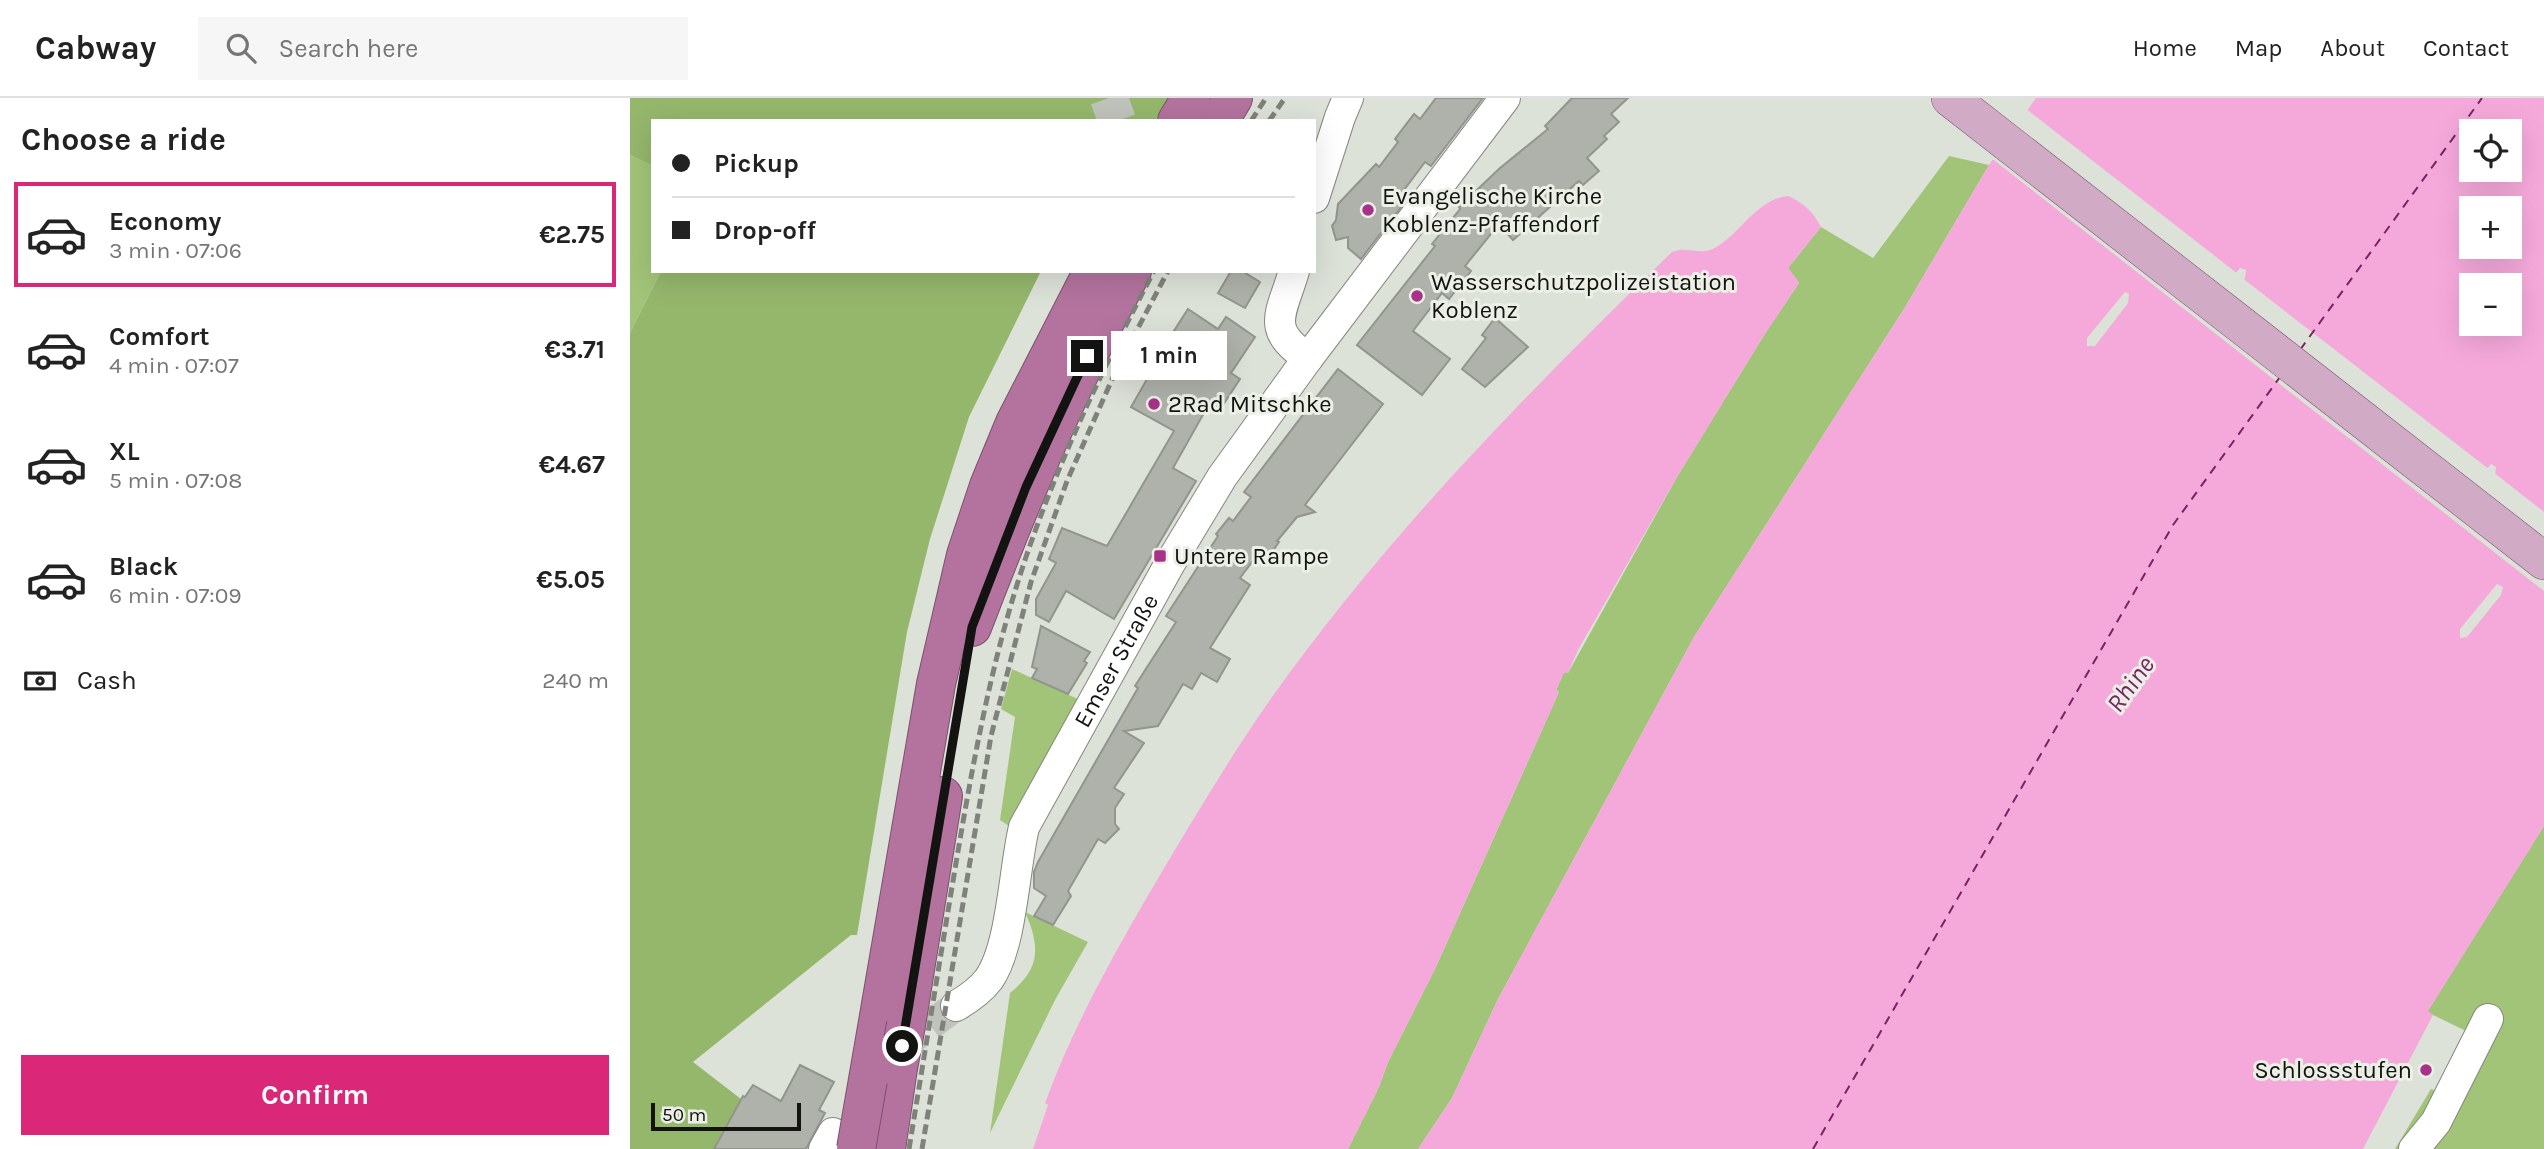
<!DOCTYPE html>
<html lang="en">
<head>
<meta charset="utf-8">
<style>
  :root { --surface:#fff; --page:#f6f6f6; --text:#222; --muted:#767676; --line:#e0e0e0; --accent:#db2777 }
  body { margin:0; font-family:Karla,sans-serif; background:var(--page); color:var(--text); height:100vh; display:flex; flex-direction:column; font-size:26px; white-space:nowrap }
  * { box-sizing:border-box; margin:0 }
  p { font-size:23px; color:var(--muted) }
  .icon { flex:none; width:38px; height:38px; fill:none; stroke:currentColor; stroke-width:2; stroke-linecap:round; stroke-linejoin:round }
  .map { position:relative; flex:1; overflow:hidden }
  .details { display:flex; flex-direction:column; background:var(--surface); width:630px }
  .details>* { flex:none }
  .guide { position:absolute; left:21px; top:21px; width:665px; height:154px; border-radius:0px; box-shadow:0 7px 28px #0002; display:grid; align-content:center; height:154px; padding:0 21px; background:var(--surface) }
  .controls { position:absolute; left:1829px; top:21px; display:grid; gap:14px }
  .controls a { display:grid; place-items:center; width:63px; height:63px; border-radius:0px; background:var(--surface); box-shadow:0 7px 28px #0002; font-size:35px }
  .scale { position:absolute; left:21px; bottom:18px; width:150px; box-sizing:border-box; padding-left:7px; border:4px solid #131411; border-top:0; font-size:19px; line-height:24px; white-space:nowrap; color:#131411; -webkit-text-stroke:5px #ebefe6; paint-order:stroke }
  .end { position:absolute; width:32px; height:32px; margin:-16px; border:9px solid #131411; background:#fff; box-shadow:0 0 0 4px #fff }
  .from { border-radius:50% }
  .bubble { position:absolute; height:49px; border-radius:0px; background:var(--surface); box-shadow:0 7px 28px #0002; font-size:23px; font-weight:700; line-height:49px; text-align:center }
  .guide b { display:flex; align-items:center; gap:24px; height:66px; font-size:26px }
  .guide b+b { border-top:2px solid var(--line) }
  .guide i { width:18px; height:18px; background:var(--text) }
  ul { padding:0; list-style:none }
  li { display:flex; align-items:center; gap:21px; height:105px; margin:0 14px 10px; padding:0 7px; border:4px solid transparent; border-radius:0px }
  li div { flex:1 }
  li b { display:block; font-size:26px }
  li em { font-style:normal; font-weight:700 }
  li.on { border-color:var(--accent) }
  li>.icon { width:63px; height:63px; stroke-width:1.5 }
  h2 { padding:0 21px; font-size:32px; line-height:84px }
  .pay { display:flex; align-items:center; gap:18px; height:77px; padding:0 21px; font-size:26px }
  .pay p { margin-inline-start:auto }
  .action { display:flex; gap:14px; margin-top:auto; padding:14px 21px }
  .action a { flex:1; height:80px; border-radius:0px; background:var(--accent); color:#fff; font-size:28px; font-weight:700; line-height:80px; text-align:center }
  header { display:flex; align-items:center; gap:42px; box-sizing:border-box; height:98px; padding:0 35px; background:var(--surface); border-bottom:2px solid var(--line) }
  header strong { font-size:33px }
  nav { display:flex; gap:38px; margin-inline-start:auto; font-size:24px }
  .search { width:490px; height:63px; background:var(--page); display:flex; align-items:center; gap:18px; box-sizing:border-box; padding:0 24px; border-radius:0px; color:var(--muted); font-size:26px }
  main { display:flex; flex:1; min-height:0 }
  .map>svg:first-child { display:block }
  .green { fill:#a1c478 }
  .forest { fill:#95b76c }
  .water { fill:#f5a9db; fill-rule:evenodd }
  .pier { fill:#dde2d9 }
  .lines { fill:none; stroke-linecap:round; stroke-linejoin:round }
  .ferry { stroke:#782362; stroke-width:2; stroke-dasharray:9 7; stroke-linecap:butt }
  .building { fill:#aeb2aa; stroke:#91958c; stroke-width:2 }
  .minor-tunnel { stroke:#bfc3bb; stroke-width:30; stroke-dasharray:30 15; stroke-linecap:butt }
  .highway-tunnel { stroke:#bfc3bb; stroke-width:38; stroke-dasharray:38 19; stroke-linecap:butt }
  .minor-casing { stroke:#83887f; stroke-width:32 }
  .major-casing { stroke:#7b526d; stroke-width:38 }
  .highway-casing { stroke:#7b526d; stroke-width:40 }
  .minor { stroke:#fff; stroke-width:30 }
  .major { stroke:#d1abc5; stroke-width:37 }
  .highway { stroke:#b3739e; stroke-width:38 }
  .rail { stroke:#7f827b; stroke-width:5; stroke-dasharray:10 5; stroke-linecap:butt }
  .highway-bridge-casing { stroke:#7b526d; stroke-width:40; stroke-linecap:butt }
  .highway-bridge { stroke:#b3739e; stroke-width:38 }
  .route { stroke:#131411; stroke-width:9 }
  .poi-dot { fill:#a83189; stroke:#ebefe6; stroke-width:2.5 }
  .labels { text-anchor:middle; stroke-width:6; stroke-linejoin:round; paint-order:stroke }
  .poi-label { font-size:24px; fill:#131411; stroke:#ebefe6; text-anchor:start }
  .street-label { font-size:24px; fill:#131411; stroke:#ebefe6 }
  .water-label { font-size:26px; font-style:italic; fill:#782362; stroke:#ebefe6 }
</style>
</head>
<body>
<header>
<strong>Cabway</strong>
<div class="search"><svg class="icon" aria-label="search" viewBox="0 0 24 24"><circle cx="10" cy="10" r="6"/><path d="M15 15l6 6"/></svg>Search here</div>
<nav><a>Home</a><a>Map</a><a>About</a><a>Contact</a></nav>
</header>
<main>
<section class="details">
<h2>Choose a ride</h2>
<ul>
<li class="on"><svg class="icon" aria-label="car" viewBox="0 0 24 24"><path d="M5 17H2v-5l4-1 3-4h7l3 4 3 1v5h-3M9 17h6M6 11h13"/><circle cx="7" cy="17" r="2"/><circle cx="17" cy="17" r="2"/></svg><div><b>Economy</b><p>3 min · 07:06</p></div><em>€2.75</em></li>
<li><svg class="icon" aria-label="car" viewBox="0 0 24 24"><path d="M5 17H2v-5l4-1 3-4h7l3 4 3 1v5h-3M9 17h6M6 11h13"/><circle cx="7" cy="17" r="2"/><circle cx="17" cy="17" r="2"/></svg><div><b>Comfort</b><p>4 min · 07:07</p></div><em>€3.71</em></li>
<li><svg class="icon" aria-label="car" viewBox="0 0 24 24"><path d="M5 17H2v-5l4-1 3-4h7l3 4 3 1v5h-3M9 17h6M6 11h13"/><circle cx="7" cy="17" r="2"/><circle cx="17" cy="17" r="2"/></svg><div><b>XL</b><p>5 min · 07:08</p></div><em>€4.67</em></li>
<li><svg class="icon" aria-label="car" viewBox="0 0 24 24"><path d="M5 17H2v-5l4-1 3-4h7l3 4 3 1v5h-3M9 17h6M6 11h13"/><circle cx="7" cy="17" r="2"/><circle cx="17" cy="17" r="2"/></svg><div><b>Black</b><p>6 min · 07:09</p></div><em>€5.05</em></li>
</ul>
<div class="pay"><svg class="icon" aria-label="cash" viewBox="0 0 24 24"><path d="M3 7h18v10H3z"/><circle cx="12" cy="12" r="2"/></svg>Cash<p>240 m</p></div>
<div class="action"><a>Confirm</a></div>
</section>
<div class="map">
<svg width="1914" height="1051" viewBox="0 0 1914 1051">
  <rect width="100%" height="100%" fill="#dde2d9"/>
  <g class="green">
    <path d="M 0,57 L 23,68 L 23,173 L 31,173 L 0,235 Z"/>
    <path d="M 1319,58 L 1359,67 L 1274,211 L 1064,539 L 868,901 L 822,1000 L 788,1051 L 718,1051 L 749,989 L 758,964 L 805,871 L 929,594 L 926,592 L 934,574 L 938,575 L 1047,379 L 1136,234 L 1169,185 L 1158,170 L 1191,129 L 1243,160 Z"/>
    <path d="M 382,571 L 452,603 L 381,720 L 379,728 L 370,722 L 385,619 L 371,611 Z"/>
    <path d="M 1914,728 L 1914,1051 L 1765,1051 L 1801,991 L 1806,993 L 1836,933 L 1797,914 Z"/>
    <path d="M 395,814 L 458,844 L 425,902 L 360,1035 L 380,895 C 411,870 410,848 395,814 Z"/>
  </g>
  <g class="forest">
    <path d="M 0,0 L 539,0 L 525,23 L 23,23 L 23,68 L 0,57 Z"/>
    <path d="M 31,173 L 411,173 L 339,319 L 300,441 L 277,534 L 227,837 L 221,837 L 63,964 L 111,1001 L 86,1051 L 0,1051 L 0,235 Z"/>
  </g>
  <g class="water">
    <path d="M 1406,0 L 1914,0 L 1914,728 L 1798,913 L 1803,917 L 1733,1051 L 788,1051 L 822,1000 L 868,901 L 1064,539 L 1274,211 L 1359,67 ZM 1841,33 L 1880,33 L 1880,72 L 1841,72 ZM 1841,110 L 1880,110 L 1880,149 L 1841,149 ZM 1610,170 L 1616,172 L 1615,180 L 1581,223 L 1572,217 ZM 1841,187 L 1880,187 L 1880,226 L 1841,226 ZM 1495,194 L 1499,196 L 1498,205 L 1465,248 L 1457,248 L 1457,240 ZM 1861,366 L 1866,369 L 1865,377 L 1822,417 L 1824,412 ZM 1867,486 L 1873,489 L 1871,497 L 1837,539 L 1830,540 L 1830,531 Z"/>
    <path d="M 1158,98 C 1173,104 1184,115 1191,129 L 1158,170 L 1169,185 L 1136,234 L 1047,379 L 948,552 L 938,575 L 934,575 L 926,592 L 929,594 L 805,871 L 758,964 L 749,989 L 718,1051 L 403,1051 L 418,1007 L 415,1005 C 442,931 481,861 520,794 C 559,728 598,662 642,599 C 758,436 899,293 1042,154 C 1060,147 1070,160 1088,148 C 1112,133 1128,101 1158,98 Z"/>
  </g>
  <path class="pier" d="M 1395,10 L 1608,176 L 1575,218 L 1578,221 L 1611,179 L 1860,372 L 1827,414 L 1829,417 L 1863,374 L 1914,414 L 1914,493 L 1360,59 Z"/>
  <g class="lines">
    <g class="ferry">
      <path d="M 1670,252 L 1852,0"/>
      <path d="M 1183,1051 L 1543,427 L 1650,279"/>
    </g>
  </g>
  <g class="building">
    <path d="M 806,0 L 853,0 L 801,68 L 795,64 L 771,96 L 778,100 L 731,161 L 718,150 L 718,139 L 706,142 L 702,128 L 706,122 L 708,106 L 746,66 L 749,69 L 768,44 L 765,41 L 784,16 L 790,21 Z"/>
    <path d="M 942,0 L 998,0 L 981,16 L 989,24 L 974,38 L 977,41 L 957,60 L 969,73 L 953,87 L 949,83 L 883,142 L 869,126 L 835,168 L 841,173 L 819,201 L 812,195 L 783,233 L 820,261 L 792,297 L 727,247 L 805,148 L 802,146 L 830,111 L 829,109 L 870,70 L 918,31 L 915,28 Z"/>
    <path d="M 601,173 L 612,173 L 630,184 L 615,210 L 588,195 Z"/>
    <path d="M 558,211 L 588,231 L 596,219 L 625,239 L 601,275 L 610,281 L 589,313 L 579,306 L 543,370 L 566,383 L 484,521 L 436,493 L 419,524 L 406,517 L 406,501 L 426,465 L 419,461 L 432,430 L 477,448 L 544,333 L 501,309 L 524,269 L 520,267 L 535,235 L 540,239 Z"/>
    <path d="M 865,220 L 898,249 L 855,289 L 832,271 L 856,240 L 852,237 Z"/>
    <path d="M 708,271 L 753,306 L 675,407 L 685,414 L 667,419 L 647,443 L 649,444 L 640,457 L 632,451 L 610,480 L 620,487 L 580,550 L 600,561 L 587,584 L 571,575 L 562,591 L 553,586 L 528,628 L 494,633 L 514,645 L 484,690 L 494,696 L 485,710 L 485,726 L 489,731 L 475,745 L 468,741 L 438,793 L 441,798 L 423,827 L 404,818 L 416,798 L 404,790 L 404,774 L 408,764 L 508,590 L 505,588 L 546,524 L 536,518 L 588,438 L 586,436 L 599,420 L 603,423 L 621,399 L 614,394 Z"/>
    <path d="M 411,528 L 460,554 L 454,563 L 457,565 L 438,596 L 402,580 L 407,571 L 402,569 Z"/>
    <path d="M 170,967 L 204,984 L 189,1012 L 195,1015 L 176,1051 L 84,1051 L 113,998 L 115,999 L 123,987 L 151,1003 Z"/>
  </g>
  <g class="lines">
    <path class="minor-tunnel" d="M 264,954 L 326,908"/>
    <path class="highway-tunnel" d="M 479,0 L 487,23"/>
    <g class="minor-casing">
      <g id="minor">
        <path d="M 684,100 L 710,19 L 718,0"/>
        <path d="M 664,173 C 651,217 635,231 678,260"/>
        <path id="s1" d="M 326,908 C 338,901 350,893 359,881 C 382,848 384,771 394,729 L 539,467 L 592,379 L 678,260 L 875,0"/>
        <path d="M 194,1051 L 203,1035"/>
        <path d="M 1784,1051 L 1806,1024 L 1858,921"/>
      </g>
    </g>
    <g class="major-casing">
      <path id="major" d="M 1320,0 L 1914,463"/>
    </g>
    <g class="highway-casing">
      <g id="highway">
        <path d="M 547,23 L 561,0"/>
        <path d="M 589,23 L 603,0"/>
        <path d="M 342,529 C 389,406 438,289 502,173"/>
        <path d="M 276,927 L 313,698"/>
        <path d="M 243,953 L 306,586 L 336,457 L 359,388 L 385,325 L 463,173"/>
        <path d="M 256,1051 L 268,970"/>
      </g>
    </g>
    <use href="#minor" class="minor"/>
    <use href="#major" class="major"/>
    <use href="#highway" class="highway"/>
    <g class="rail">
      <path d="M 621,23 L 636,0"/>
      <path d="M 639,23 L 655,0"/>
      <path d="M 279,1051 C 293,965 307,880 321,795 C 340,681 359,568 396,459 C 430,359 475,266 524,173"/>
      <path d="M 292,1051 L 361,638 L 401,484 L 437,383 L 488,268 L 538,173"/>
    </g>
    <g class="highway-bridge-casing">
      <g id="highway-bridge">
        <path d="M 268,970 L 276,927"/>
        <path d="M 226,1051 L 243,953"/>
      </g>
    </g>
    <use href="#highway-bridge" class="highway-bridge"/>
  </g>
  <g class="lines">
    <path class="route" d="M 272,948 L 342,529 L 396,389 L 457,258"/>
  </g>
  <g class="poi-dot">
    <circle cx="738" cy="112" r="7"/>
    <circle cx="787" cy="198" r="7"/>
    <circle cx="524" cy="306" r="7"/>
    <rect x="523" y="451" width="14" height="14" rx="3.5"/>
    <circle cx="1796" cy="972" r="7"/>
  </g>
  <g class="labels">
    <g class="poi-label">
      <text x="752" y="106">Evangelische Kirche<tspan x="752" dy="28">Koblenz-Pfaffendorf</tspan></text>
      <text x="801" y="192">Wasserschutzpolizeistation<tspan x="801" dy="28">Koblenz</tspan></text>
      <text x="538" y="314">2Rad Mitschke</text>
      <text x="544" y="466">Untere Rampe</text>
      <text x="1782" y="980" text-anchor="end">Schlossstufen</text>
    </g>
    <g class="street-label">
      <text dy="8" stroke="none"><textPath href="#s1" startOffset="390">Emser Straße</textPath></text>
    </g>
    <g class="water-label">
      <text transform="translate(1500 586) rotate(-54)" y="9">Rhine</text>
    </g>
  </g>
</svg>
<div class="controls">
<a><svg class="icon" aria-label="locate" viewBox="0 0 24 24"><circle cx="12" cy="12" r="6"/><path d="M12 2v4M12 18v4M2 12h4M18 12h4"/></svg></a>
<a>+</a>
<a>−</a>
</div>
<div class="scale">50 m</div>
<i class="end from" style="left:272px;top:948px"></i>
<i class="end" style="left:457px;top:258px"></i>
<div class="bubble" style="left:481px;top:233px;width:116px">1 min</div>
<div class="guide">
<b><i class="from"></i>Pickup</b>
<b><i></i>Drop-off</b>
</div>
</div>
</main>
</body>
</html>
